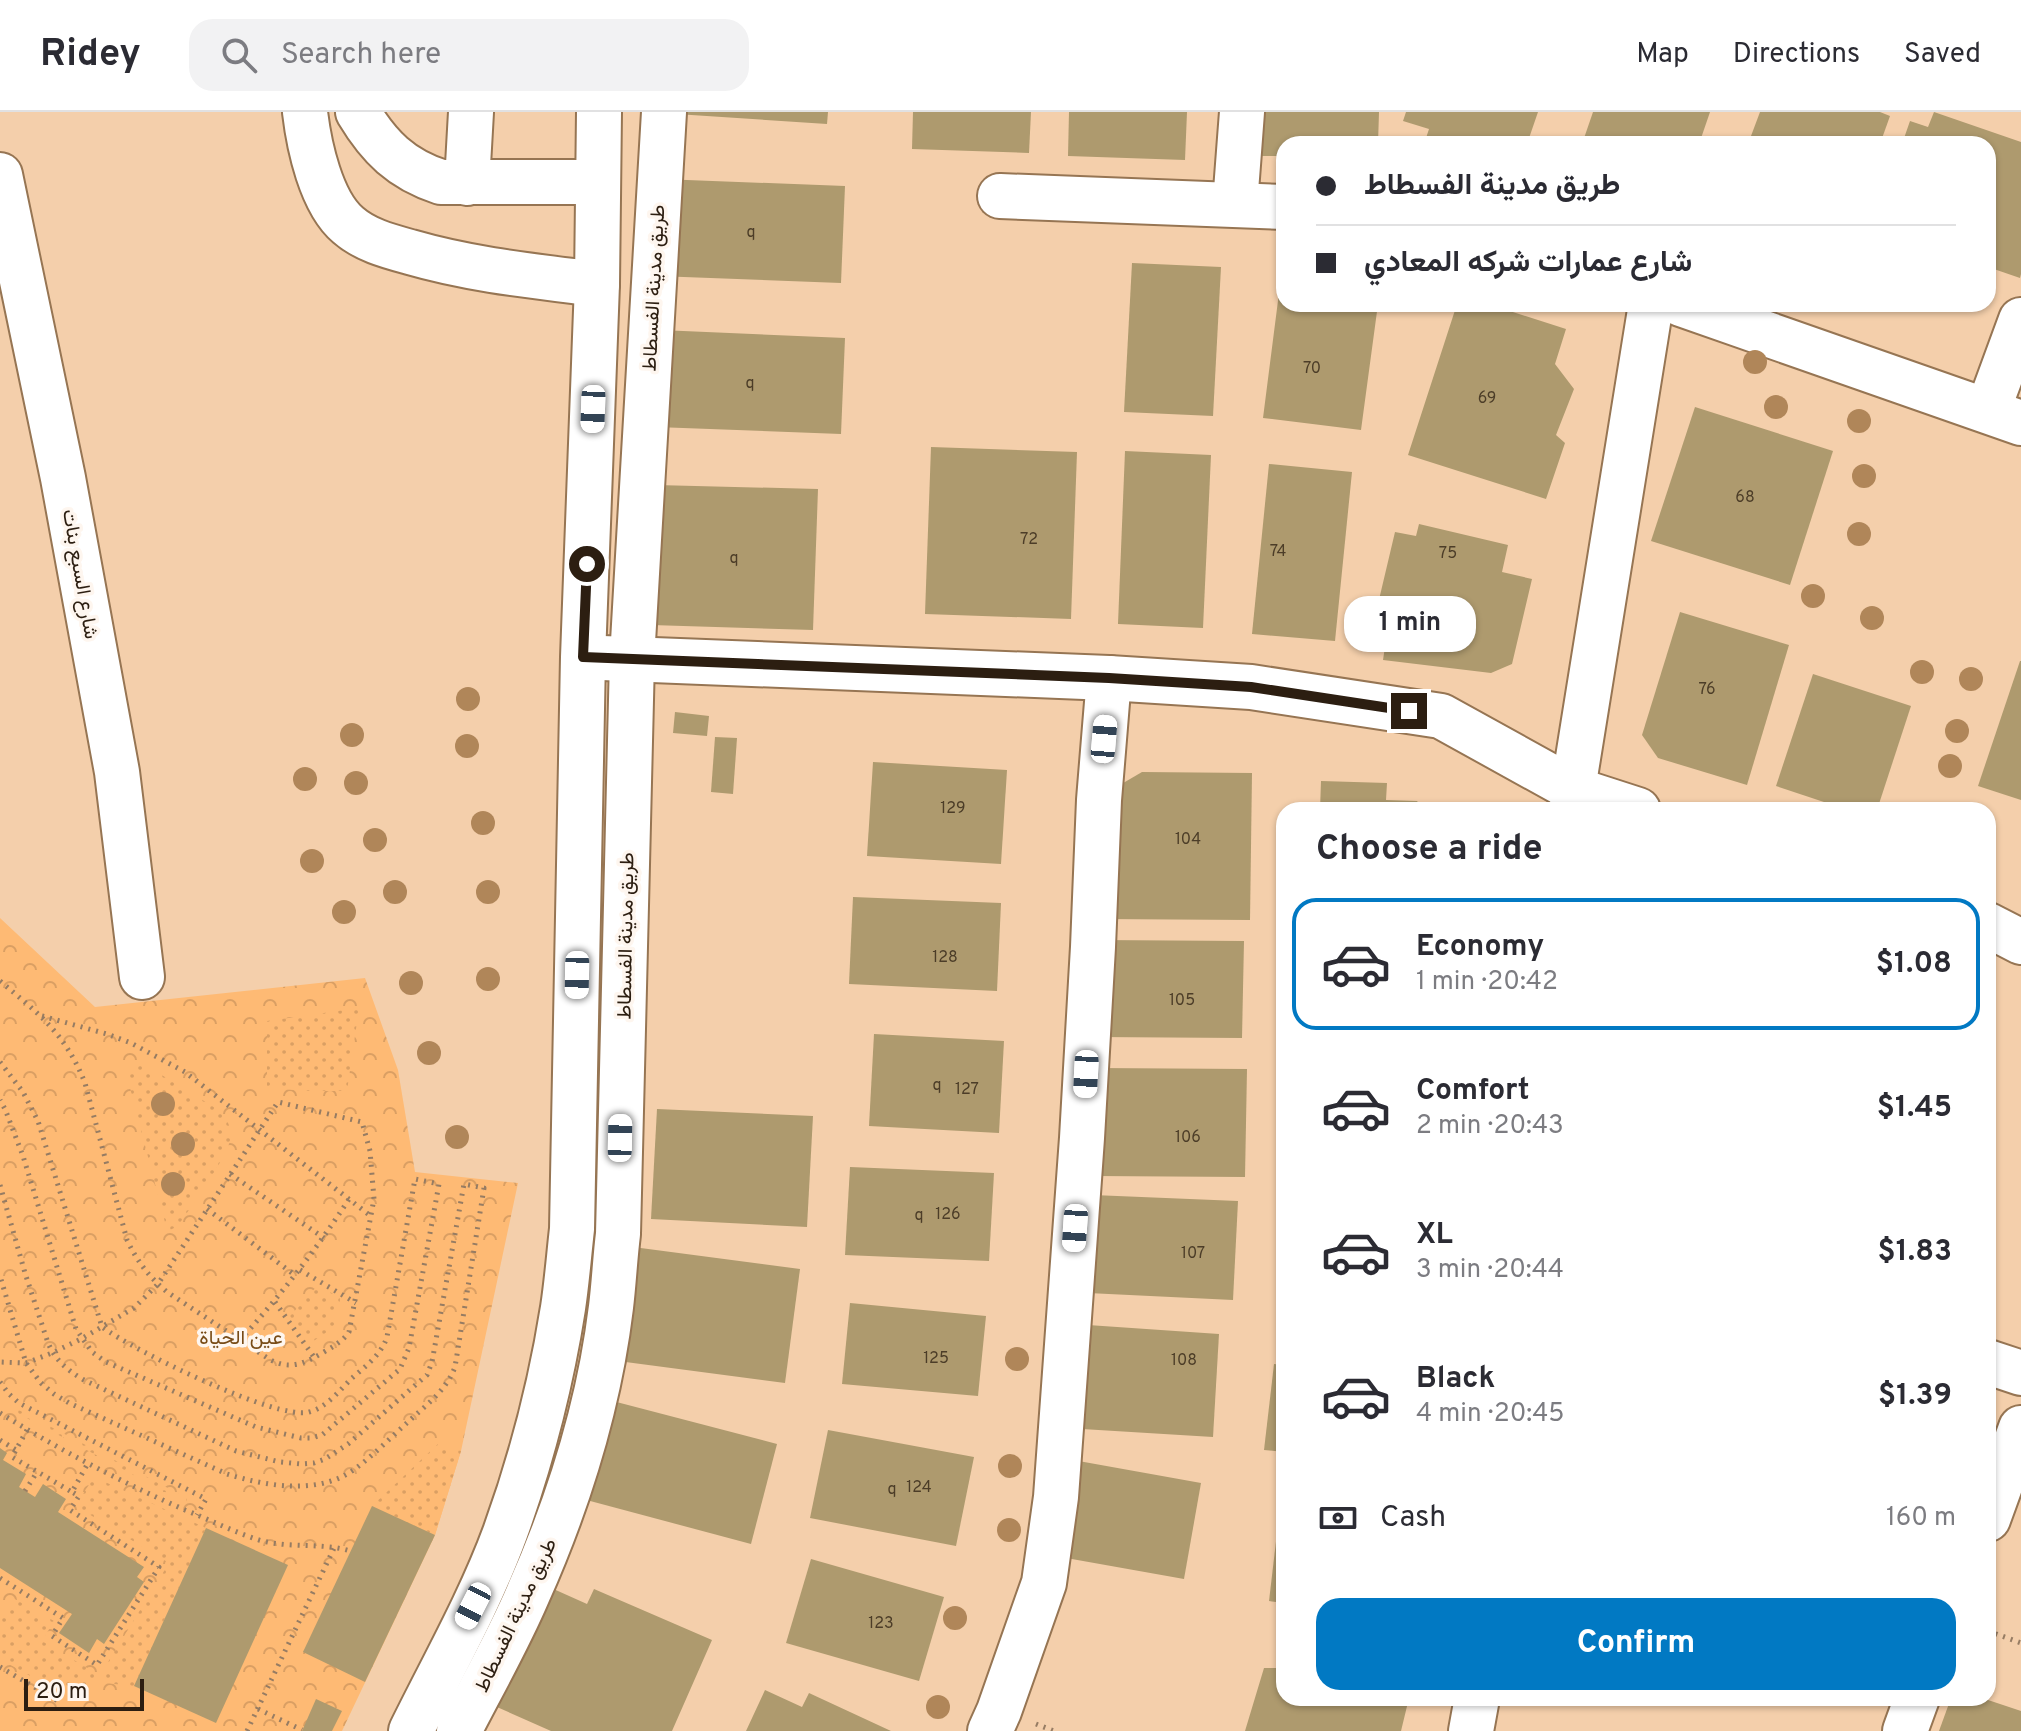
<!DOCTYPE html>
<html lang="en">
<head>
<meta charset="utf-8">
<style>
  :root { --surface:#fff; --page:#f2f2f3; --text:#2b2b33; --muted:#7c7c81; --line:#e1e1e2; --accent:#0179c3 }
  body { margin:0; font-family:Overpass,Vazirmatn,sans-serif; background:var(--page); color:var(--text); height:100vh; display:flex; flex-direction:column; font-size:30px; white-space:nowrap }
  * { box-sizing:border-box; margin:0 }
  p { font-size:26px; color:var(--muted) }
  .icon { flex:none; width:44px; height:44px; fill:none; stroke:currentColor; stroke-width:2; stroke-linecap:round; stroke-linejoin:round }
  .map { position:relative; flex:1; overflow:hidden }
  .sheet { position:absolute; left:1276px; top:690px; width:720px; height:904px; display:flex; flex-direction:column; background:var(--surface); border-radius:24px; box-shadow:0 2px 6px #0004 }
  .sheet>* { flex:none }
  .banner { position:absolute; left:1276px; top:24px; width:720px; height:176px; border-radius:24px; box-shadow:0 2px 6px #0004; display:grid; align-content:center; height:176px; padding:0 40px; background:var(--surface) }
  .scale { position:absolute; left:24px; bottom:20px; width:120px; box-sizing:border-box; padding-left:8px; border:4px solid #2c1e11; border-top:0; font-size:22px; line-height:28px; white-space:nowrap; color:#2c1e11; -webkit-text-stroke:6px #fef6ef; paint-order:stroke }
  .end { position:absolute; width:36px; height:36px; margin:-18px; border:10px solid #2c1e11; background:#fff; box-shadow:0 0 0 4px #fff }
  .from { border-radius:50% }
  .bubble { position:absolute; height:56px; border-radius:24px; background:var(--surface); box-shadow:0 2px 6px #0004; font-size:26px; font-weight:700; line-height:56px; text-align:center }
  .car { position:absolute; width:24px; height:48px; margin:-24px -12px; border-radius:10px; box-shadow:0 0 6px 2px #0007; background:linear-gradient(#fff 24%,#345 0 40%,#fff 0 76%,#345 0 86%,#fff 0) }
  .banner b { display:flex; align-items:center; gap:28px; height:76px; font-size:30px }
  .banner b+b { border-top:2px solid var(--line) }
  .banner i { width:20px; height:20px; background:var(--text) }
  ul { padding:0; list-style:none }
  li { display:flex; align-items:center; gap:24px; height:132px; margin:0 16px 12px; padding:0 24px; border:4px solid transparent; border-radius:24px }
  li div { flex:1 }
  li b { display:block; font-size:30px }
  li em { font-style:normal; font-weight:700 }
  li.active { border-color:var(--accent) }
  li>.icon { width:72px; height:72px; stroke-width:1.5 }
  h2 { padding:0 40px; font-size:36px; line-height:96px }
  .pay { display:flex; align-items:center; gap:20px; height:88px; padding:0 40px; font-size:30px }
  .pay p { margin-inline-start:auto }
  .action { display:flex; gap:16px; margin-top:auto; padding:16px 40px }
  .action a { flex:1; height:92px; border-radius:24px; background:var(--accent); color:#fff; font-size:32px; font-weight:700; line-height:92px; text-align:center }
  header { display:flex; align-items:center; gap:48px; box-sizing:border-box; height:112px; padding:0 40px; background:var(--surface); border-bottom:2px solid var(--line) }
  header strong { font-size:38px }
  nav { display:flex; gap:44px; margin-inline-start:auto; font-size:28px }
  .search { width:560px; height:72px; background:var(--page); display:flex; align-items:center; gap:20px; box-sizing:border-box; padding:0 28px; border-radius:24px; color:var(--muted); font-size:30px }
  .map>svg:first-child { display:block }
  .park { fill:url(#park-crowns) }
  .garden { fill:url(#garden-dots) }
  .building { fill:#ae9a6e }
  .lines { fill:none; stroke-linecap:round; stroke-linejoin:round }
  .minor-casing { stroke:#967553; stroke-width:48 }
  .path { stroke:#967c63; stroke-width:5; stroke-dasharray:2 6; stroke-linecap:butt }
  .minor { stroke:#fff; stroke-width:44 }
  .tree { fill:#b08659 }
  .route { stroke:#2c1e11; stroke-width:10 }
  .labels { text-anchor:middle; stroke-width:7; stroke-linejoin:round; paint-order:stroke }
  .number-label { font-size:16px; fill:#4c3d28 }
  .street-label { font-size:20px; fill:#2c1e11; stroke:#fef6ef }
  .park-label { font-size:20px; fill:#784b16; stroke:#fef6ef }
</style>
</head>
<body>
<header>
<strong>Ridey</strong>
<div class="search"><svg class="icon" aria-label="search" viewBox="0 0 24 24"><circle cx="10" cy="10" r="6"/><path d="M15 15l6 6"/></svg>Search here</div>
<nav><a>Map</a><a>Directions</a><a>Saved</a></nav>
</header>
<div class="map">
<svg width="2021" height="1619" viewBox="0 0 2021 1619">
  <defs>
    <pattern id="park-crowns" width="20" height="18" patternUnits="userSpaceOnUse" patternTransform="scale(2)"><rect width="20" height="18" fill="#feba74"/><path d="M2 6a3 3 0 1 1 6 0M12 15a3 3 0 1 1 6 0" fill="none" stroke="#da9f63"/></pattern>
    <pattern id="garden-dots" width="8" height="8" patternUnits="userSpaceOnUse" patternTransform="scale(2)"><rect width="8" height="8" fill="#feba74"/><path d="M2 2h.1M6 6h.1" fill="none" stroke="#da9f63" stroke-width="1.8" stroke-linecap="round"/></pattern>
  </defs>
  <rect width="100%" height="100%" fill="#f4cfab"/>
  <path class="park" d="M 0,806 L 95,895 L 365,866 L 398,958 L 415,1060 L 518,1071 L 461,1339 L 435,1423 L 342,1619 L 0,1619 Z"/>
  <g class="garden">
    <path d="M 359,896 L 347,979 L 307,979 L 267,976 L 267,909 Z"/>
    <path d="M 142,951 L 222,1000 C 227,1008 231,1015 231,1024 C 230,1042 190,1096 178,1114 L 170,1118 L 166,1114 L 128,968 L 131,957 Z"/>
    <path d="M 318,1173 L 340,1186 C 338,1217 334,1215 309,1232 L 290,1204 Z"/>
    <path d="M 0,1286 L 9,1293 L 187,1386 L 186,1391 L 8,1296 L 0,1291 Z"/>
    <path d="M 438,1332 L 461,1339 L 435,1423 L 372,1394 Z"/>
    <path d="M 94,1365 L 206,1416 L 134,1574 L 105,1571 L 105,1555 L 169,1451 L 79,1396 L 86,1384 L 83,1382 Z"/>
    <path d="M 13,1486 L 54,1509 L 42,1529 L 94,1560 L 95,1572 L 75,1578 L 66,1584 L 0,1547 L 0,1510 Z"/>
  </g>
  <g class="building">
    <path d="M 676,0 L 828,0 L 827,12 L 676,2 Z"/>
    <path d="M 913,0 L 1031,0 L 1029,41 L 912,37 Z"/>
    <path d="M 1069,0 L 1187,0 L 1185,48 L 1068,44 Z"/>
    <path d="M 1261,0 L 1379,0 L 1378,32 L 1284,32 L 1284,44 L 1260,44 Z"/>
    <path d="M 1406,0 L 1538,0 L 1527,32 L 1424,32 L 1429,17 L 1403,9 Z"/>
    <path d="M 1593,0 L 1710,0 L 1699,32 L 1582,32 Z"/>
    <path d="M 1760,0 L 1880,0 L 1890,4 L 1880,32 L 1748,32 Z"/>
    <path d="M 1934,0 L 2021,30 L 2021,162 L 2020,166 L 1988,155 L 1988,32 L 1902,32 L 1910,9 L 1928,15 Z"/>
    <path d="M 661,67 L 845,74 L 841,171 L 657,164 Z"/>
    <path d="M 1132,151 L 1221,155 L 1213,304 L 1124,300 Z"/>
    <path d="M 1280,173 L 1284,173 L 1284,192 L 1378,192 L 1361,318 L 1263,306 Z"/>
    <path d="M 1457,192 L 1488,192 L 1566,217 L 1555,252 L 1574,277 L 1556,323 L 1565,331 L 1546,387 L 1408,343 Z"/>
    <path d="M 660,218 L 845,226 L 841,322 L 656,315 Z"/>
    <path d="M 1695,295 L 1833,339 L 1790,473 L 1651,429 Z"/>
    <path d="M 931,335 L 1077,340 L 1071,507 L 925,502 Z"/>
    <path d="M 1125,339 L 1211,343 L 1203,516 L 1118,512 Z"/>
    <path d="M 1269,352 L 1352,360 L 1335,529 L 1252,522 Z"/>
    <path d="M 656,373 L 818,377 L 813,518 L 651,513 Z"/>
    <path d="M 1419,412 L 1508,433 L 1502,460 L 1532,467 L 1512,552 L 1491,561 L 1383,548 L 1386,528 L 1373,513 L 1395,420 L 1416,424 Z"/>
    <path d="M 1680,500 L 1789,533 L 1747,673 L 1658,646 L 1642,623 Z"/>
    <path d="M 2020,549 L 2021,549 L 2021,688 L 1978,674 Z"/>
    <path d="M 1813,562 L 1911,594 L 1877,698 L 1848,698 L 1776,674 Z"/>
    <path d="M 675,600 L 709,604 L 707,624 L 673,621 Z"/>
    <path d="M 715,625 L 737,626 L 733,682 L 711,680 Z"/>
    <path d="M 873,650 L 1007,658 L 1001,752 L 867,744 Z"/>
    <path d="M 1142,660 L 1252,661 L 1250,808 L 1099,807 L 1101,684 Z"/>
    <path d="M 1321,669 L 1387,671 L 1386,688 L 1417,689 L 1424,698 L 1320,698 Z"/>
    <path d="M 853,785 L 1001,791 L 997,879 L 849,872 Z"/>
    <path d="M 1097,828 L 1244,829 L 1242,926 L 1096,925 Z"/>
    <path d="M 874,922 L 1004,929 L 999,1021 L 869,1014 Z"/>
    <path d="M 1096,956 L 1247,957 L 1245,1065 L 1094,1064 Z"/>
    <path d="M 657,997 L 813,1004 L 807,1115 L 651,1107 Z"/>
    <path d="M 850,1055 L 994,1061 L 989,1149 L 845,1143 Z"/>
    <path d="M 1093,1083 L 1238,1089 L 1233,1188 L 1088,1181 Z"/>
    <path d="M 633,1135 L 800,1157 L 785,1271 L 618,1249 Z"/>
    <path d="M 850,1191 L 986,1204 L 978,1284 L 842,1272 Z"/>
    <path d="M 1088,1213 L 1219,1222 L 1213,1325 L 1082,1317 Z"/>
    <path d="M 1274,1252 L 1284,1253 L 1284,1340 L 1264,1338 Z"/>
    <path d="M 605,1287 L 777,1332 L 751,1432 L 579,1386 Z"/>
    <path d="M 828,1318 L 974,1345 L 956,1434 L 810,1406 Z"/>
    <path d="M 0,1336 L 7,1341 L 3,1348 L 26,1362 L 19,1375 L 35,1385 L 43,1372 L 66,1387 L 58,1400 L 144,1455 L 137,1465 L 144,1470 L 104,1532 L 97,1527 L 89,1541 L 59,1521 L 72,1502 L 0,1456 Z"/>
    <path d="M 1073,1348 L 1201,1371 L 1184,1467 L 1055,1444 Z"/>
    <path d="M 1281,1387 L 1284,1388 L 1284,1491 L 1269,1489 Z"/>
    <path d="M 372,1394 L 435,1423 L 365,1570 L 303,1540 Z"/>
    <path d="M 206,1416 L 288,1453 L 216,1611 L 134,1574 Z"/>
    <path d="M 811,1447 L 944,1485 L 919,1569 L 786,1531 Z"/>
    <path d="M 549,1475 L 587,1492 L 594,1477 L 712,1528 L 672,1619 L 551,1619 L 497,1595 Z"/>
    <path d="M 1264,1556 L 1284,1556 L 1284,1586 L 1409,1586 L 1401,1619 L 1245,1619 Z"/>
    <path d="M 765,1578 L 802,1595 L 809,1581 L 891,1619 L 746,1619 Z"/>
    <path d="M 1951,1586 L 1982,1586 L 2021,1599 L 2021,1619 L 1939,1619 Z"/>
    <path d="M 316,1587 L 342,1599 L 332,1619 L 302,1619 Z"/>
  </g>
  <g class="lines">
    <g class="minor-casing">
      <g id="minor">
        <path d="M 305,0 C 309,34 321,90 348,113 C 365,128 388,134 410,140 C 472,158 533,164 597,172"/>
        <path d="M 358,0 C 379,35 401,57 441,70 L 597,70"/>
        <path d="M 0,63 L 63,366 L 117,660 L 142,865"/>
        <path d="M 467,71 L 471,0"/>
        <path d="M 1000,84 L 1284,95"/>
        <path d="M 1235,92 L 1242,0"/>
        <path d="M 1681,192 L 2021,311"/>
        <path d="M 1988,298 L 2021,208"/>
        <path d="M 602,546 L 1109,566 L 1251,575 L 1441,604 L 1573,677 L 1638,698"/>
        <path d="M 1572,698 L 1573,677 L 1651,192"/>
        <path d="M 1988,813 L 2021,830"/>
        <path d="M 1988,1250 L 2021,1261"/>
        <path d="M 1988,1407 L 2021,1316"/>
        <path d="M 411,1619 C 443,1554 480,1489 505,1421 C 531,1349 551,1272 563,1196 C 567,1170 569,1143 572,1117 L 583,545 L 597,172 L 599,0"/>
        <path d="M 459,1619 C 482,1574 508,1529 528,1482 C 568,1392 599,1294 611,1195 C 614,1171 615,1146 618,1122 L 632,547 L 664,0"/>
        <path d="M 990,1619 L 999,1599 L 1044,1471 L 1056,1385 L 1082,1026 L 1093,835 L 1099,688 L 1109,566"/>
        <path d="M 1471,1619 L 1477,1586"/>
        <path d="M 1905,1619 L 1917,1586"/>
      </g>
    </g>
    <g class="path">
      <path d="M 0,869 C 39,902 65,921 85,971 L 127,1128 C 137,1149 149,1165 167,1180 L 269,1247 C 290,1259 305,1251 324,1240 C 334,1234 343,1229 349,1220 L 374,1087 L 370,1039 L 362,1010 L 278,990 L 158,1172 L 134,1196 L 81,1227 L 52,1241 L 26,1251 L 0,1250"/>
      <path d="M 42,904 L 107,922 L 131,931 L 185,960 L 372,1105"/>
      <path d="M 0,950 L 23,980 L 38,1009 L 102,1215 C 131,1237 277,1309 309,1300 C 326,1296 340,1278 352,1266 C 366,1254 381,1243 387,1225 L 415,1067 L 439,1072 L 409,1236 L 400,1257 L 322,1323 L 311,1326 L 301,1326 L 256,1315 L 106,1250 L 92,1240 L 76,1217 L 23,1044 L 5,997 L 0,988"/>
      <path d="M 230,1062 L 324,1126"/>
      <path d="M 0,1073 L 25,1161 L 48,1231 C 56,1249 67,1258 84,1268 L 236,1339 L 280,1350 L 301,1352 L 314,1351 L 325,1347 L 348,1332 L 427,1263 L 432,1250 L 464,1072 L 484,1076 L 455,1255 C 446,1279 426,1293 408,1310 C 390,1326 372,1345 352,1359 C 316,1383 266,1374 227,1362 L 69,1291 L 54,1282 L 41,1271 L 26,1251 L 0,1164"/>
      <path d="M 207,1097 L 296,1164"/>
      <path d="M 300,1158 L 356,1191"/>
      <path d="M 275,1190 L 314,1245"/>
      <path d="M 240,1228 C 280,1184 316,1138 349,1087"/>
      <path d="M 0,1270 L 9,1282 L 19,1291 L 206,1387 L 197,1403"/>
      <path d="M 0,1301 C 60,1338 121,1370 185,1398 C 210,1408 234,1420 259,1428 C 290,1437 321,1430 350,1439"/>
      <path d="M 27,1318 L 12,1345 L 72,1380 L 88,1351"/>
      <path d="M 0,1328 L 16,1338"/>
      <path d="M 25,1379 L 37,1360"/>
      <path d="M 0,1466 L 63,1506 L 52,1524 L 97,1553 L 159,1455 L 70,1398 L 79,1384 L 72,1380"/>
      <path d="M 1988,1519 L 2021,1531"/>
      <path d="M 0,1555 L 60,1590"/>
      <path d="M 258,1597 L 302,1618"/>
      <path d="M 1036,1612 L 1054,1619"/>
      <path d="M 247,1619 L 335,1434"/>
    </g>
    <use href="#minor" class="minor"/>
  </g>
  <g class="tree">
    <circle cx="1755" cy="250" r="12"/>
    <circle cx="1776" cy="295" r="12"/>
    <circle cx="1859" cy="309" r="12"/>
    <circle cx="1864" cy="364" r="12"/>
    <circle cx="1859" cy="422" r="12"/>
    <circle cx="1813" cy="484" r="12"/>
    <circle cx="1872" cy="506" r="12"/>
    <circle cx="1922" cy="560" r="12"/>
    <circle cx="1971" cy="567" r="12"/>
    <circle cx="468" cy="587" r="12"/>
    <circle cx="1957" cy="619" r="12"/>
    <circle cx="352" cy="623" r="12"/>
    <circle cx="467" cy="634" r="12"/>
    <circle cx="1950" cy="654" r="12"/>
    <circle cx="305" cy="667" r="12"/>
    <circle cx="356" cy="671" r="12"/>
    <circle cx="483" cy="711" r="12"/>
    <circle cx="375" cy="728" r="12"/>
    <circle cx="312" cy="749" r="12"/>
    <circle cx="395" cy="780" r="12"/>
    <circle cx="488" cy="780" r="12"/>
    <circle cx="344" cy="800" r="12"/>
    <circle cx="488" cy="867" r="12"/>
    <circle cx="411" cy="871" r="12"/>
    <circle cx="429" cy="941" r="12"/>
    <circle cx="163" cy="992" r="12"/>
    <circle cx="457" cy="1025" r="12"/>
    <circle cx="183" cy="1032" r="12"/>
    <circle cx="173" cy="1072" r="12"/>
    <circle cx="1017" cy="1247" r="12"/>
    <circle cx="1010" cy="1354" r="12"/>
    <circle cx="1009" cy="1418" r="12"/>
    <circle cx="955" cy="1506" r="12"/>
    <circle cx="938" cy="1595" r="12"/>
  </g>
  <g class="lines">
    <path class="route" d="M 587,452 L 583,545 L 1109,566 L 1251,575 L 1409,599"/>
  </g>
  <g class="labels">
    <g class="number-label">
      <text x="751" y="125">q</text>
      <text x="1312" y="261">70</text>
      <text x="750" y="276">q</text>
      <text x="1487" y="291">69</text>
      <text x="1745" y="390">68</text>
      <text x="1029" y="432">72</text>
      <text x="1278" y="444">74</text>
      <text x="1448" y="446">75</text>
      <text x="734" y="451">q</text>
      <text x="1707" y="582">76</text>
      <text x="953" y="701">129</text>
      <text x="1188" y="732">104</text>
      <text x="945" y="850">128</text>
      <text x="1182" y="893">105</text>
      <text x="937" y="978">q</text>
      <text x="967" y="982">127</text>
      <text x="1188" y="1030">106</text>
      <text x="948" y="1107">126</text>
      <text x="919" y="1108">q</text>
      <text x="1193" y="1146">107</text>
      <text x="936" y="1251">125</text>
      <text x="1184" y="1253">108</text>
      <text x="919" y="1380">124</text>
      <text x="892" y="1382">q</text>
      <text x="881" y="1516">123</text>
    </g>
    <g class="street-label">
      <text transform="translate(653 176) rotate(-87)" y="7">طريق مدينة الفسطاط</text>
      <text transform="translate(81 462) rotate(80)" y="7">شارع السبع بنات</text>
      <text transform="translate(625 824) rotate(-89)" y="7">طريق مدينة الفسطاط</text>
      <text transform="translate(515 1503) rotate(-65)" y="7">طريق مدينة الفسطاط</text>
    </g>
    <g class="park-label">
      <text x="241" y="1232">عين الحياة</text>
    </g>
  </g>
</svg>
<div class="scale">20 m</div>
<i class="end from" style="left:587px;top:452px"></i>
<i class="end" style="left:1409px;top:599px"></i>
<div class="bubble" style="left:1344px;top:484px;width:132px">1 min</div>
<i class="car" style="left:593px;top:297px;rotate:182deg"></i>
<i class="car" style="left:1104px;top:627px;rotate:5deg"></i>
<i class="car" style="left:577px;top:863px;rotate:181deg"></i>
<i class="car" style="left:1086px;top:962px;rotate:183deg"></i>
<i class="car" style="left:620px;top:1026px;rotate:1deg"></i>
<i class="car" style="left:1075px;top:1116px;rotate:184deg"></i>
<i class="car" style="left:473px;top:1494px;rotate:207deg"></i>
<div class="banner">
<b><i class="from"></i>طريق مدينة الفسطاط</b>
<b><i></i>شارع عمارات شركه المعادي</b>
</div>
<section class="sheet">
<h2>Choose a ride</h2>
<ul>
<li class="active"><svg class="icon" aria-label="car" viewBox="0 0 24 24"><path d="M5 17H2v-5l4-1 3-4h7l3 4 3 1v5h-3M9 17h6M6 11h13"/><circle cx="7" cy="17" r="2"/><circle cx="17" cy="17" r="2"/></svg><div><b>Economy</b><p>1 min · 20:42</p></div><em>$1.08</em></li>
<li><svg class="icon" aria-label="car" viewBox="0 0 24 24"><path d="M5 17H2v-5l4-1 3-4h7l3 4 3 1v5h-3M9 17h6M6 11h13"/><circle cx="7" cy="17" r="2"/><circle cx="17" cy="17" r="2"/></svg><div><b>Comfort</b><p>2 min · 20:43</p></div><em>$1.45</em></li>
<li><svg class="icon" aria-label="car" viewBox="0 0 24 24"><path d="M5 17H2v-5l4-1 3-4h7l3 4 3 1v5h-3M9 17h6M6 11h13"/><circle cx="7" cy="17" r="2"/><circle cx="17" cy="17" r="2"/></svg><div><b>XL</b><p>3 min · 20:44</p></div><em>$1.83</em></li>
<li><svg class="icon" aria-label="car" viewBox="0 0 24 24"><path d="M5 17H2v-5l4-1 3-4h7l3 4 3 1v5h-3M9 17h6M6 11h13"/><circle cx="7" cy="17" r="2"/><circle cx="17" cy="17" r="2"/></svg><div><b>Black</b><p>4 min · 20:45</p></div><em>$1.39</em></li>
</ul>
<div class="pay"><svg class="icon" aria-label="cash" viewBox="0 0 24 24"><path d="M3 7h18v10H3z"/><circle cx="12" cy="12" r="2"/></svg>Cash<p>160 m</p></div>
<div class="action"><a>Confirm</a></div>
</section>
</div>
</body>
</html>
